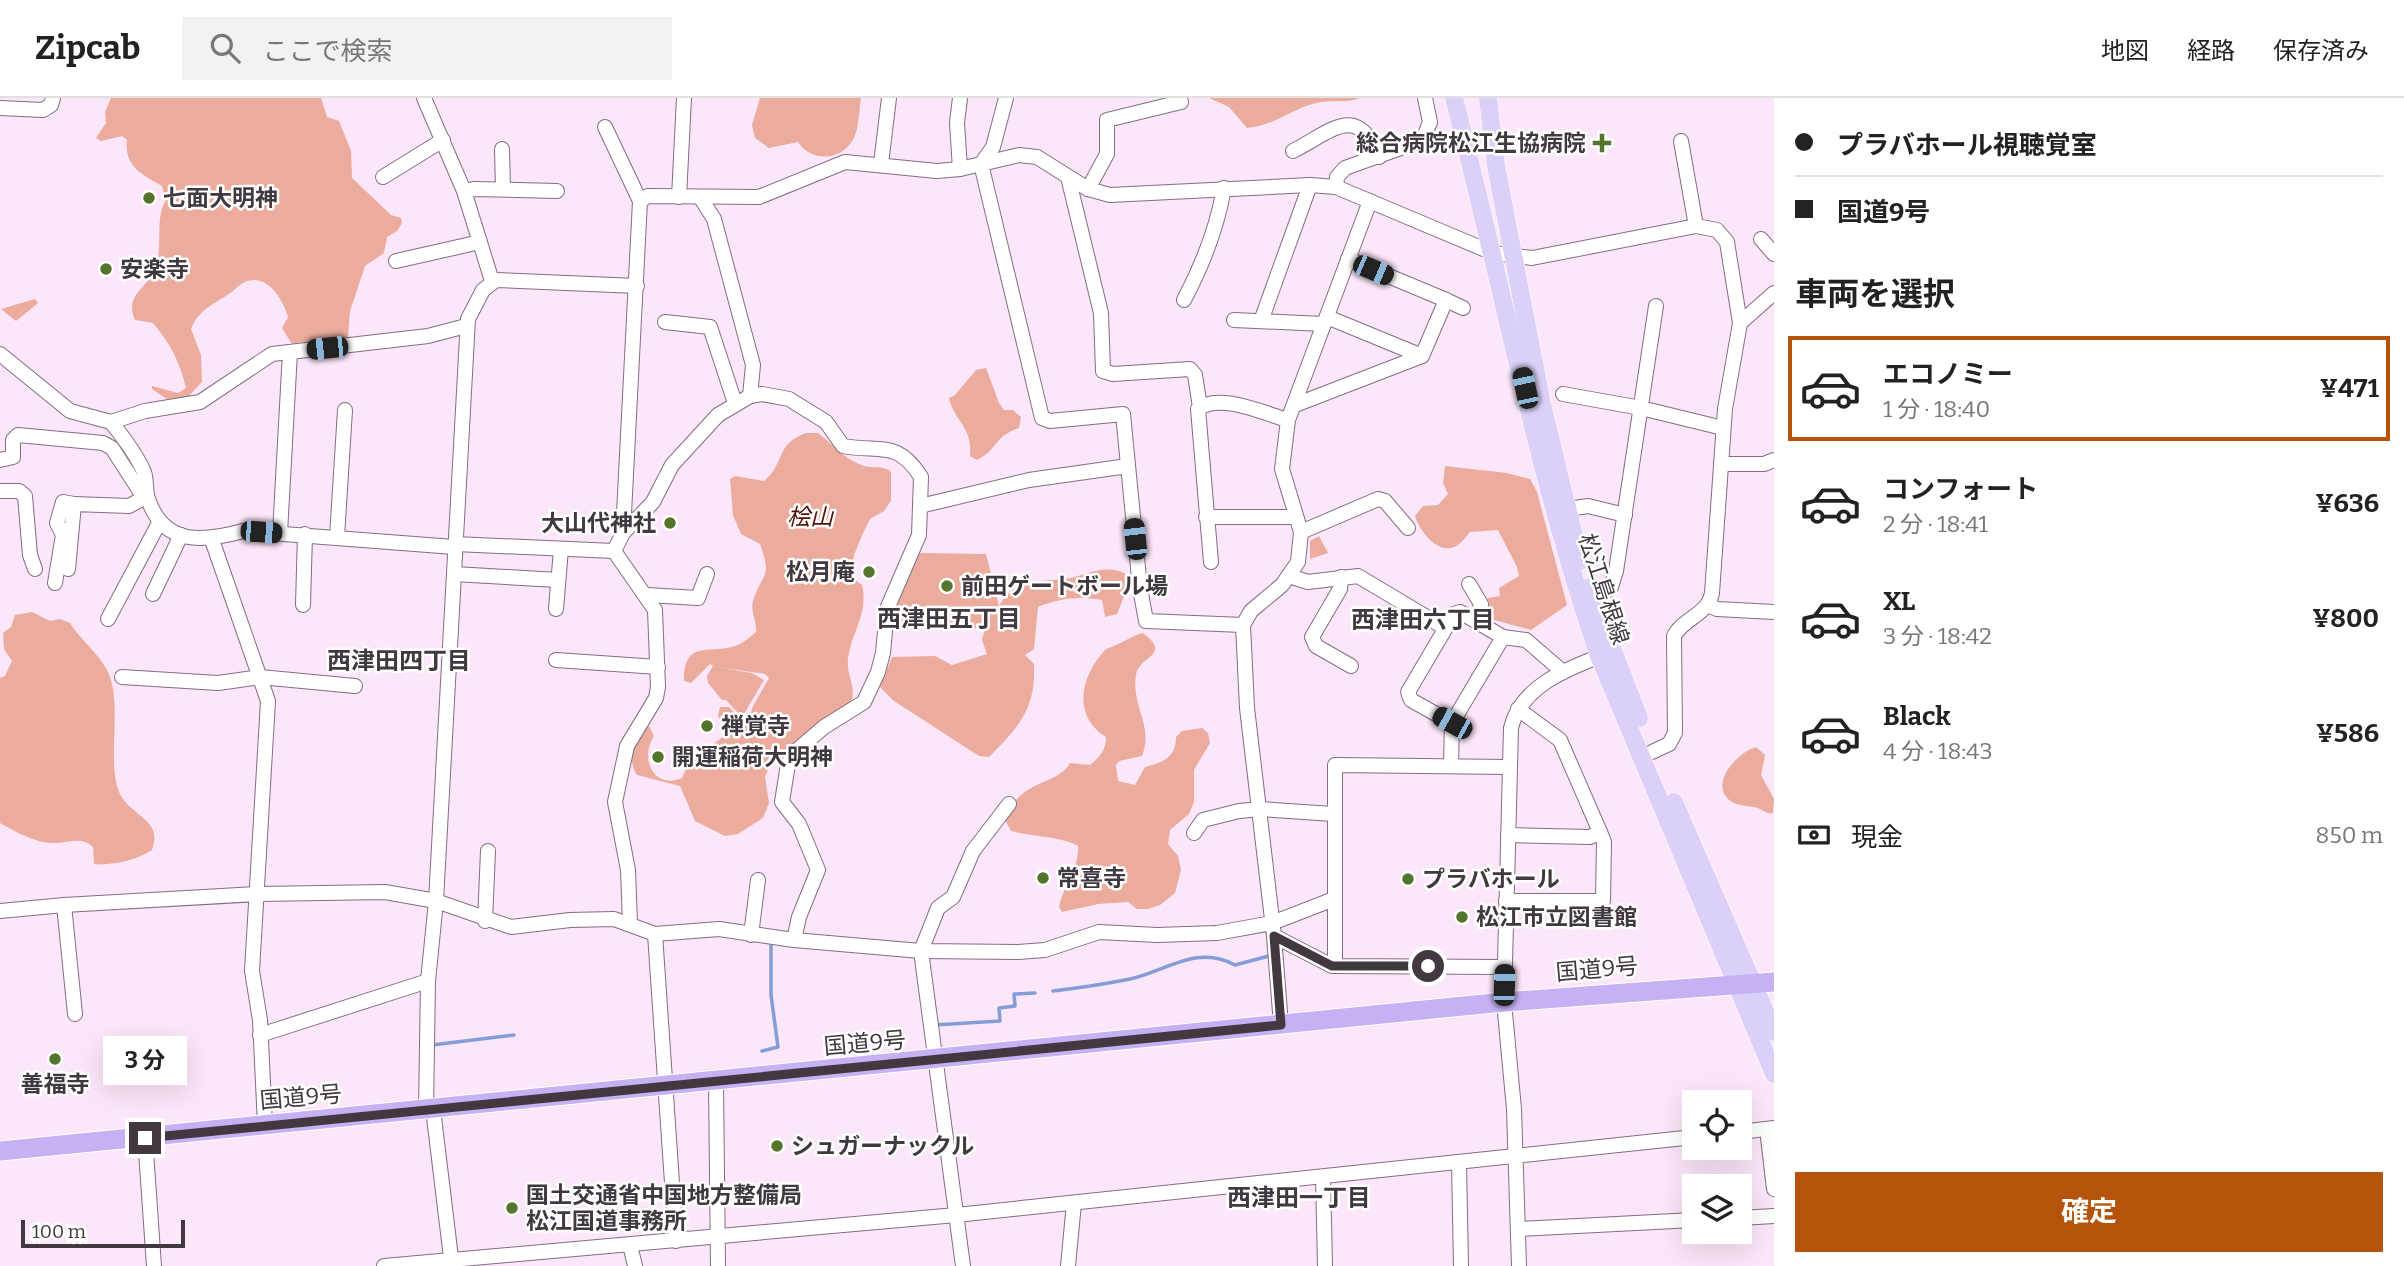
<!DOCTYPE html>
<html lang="ja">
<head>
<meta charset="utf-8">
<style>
  :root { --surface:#fff; --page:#f2f2f2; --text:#222; --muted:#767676; --line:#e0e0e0; --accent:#b45309 }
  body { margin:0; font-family:Bitter,"Noto Sans JP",serif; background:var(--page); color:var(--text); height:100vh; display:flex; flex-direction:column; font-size:26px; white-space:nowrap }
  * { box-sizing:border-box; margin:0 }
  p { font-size:23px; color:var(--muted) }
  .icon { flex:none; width:38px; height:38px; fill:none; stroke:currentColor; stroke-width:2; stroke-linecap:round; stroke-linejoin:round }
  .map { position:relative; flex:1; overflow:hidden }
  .drawer { display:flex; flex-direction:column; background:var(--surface); width:630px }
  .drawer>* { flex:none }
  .guide { display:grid; align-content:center; height:154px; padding:0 21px; background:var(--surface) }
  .tools { position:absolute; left:1682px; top:992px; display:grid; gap:14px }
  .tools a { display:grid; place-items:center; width:70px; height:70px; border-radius:0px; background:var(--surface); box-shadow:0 7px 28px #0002; font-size:35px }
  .scale { position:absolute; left:21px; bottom:18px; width:164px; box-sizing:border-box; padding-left:7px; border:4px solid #413840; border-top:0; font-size:19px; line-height:24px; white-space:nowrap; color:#413840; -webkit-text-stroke:5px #fff; paint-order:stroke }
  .end { position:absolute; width:32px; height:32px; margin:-16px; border:9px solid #413840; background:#fff; box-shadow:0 0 0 4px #fff }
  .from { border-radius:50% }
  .bubble { position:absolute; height:49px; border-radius:0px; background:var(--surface); box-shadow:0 7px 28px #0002; font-size:23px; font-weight:700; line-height:49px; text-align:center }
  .car { position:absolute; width:21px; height:42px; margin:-21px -10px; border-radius:9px; box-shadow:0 0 5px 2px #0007; background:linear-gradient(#222 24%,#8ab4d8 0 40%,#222 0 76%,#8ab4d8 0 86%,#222 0) }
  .guide b { display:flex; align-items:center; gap:24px; height:66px; font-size:26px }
  .guide b+b { border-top:2px solid var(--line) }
  .guide i { width:18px; height:18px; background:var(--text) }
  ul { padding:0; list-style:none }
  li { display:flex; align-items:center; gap:21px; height:105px; margin:0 14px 10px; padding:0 7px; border:4px solid transparent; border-radius:0px }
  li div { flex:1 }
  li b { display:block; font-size:26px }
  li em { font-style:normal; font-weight:700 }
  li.active { border-color:var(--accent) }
  li>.icon { width:63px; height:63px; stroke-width:1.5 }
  h2 { padding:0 21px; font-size:32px; line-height:84px }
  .pay { display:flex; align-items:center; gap:18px; height:77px; padding:0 21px; font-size:26px }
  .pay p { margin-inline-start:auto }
  .button { display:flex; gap:14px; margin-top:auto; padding:14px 21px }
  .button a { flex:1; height:80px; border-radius:0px; background:var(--accent); color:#fff; font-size:28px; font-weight:700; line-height:80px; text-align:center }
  header { display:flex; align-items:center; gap:42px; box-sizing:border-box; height:98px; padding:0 35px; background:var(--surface); border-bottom:2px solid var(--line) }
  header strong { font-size:33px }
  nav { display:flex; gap:38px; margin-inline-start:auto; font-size:24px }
  .search { width:490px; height:63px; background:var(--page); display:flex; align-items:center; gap:18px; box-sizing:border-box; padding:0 24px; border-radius:0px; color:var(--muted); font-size:26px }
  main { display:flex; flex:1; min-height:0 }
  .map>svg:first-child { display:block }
  .green { fill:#ecac9d }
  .water { fill:#849dd6 }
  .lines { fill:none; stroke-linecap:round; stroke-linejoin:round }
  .stream { stroke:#849dd6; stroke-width:3.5 }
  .minor-casing { stroke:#826e80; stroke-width:16 }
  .major-casing { stroke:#fff; stroke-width:19 }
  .highway-casing { stroke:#fff; stroke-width:21 }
  .minor { stroke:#fff; stroke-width:14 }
  .major { stroke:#dcd0f8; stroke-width:18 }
  .highway { stroke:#c5b1f4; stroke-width:19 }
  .route { stroke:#413840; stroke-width:9 }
  .poi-dot { fill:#53752c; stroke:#fff; stroke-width:2.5 }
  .labels { text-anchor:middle; stroke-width:5; stroke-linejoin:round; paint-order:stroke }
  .poi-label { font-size:23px; font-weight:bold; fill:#413840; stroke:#fff; text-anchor:start }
  .park-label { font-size:23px; font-style:italic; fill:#511205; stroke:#fff }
  .street-label { font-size:23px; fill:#413840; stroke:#fff }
  .neighbourhood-label { font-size:24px; font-weight:bold; fill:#413840; stroke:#fff }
</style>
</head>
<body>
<header>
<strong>Zipcab</strong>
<div class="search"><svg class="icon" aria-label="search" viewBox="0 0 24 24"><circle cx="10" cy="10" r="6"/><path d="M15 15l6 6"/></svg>ここで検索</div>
<nav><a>地図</a><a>経路</a><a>保存済み</a></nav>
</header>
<main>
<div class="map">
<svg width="1774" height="1168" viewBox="0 0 1774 1168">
  <rect width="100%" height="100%" fill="#fce6f9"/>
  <g class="green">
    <path d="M 111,0 L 321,0 L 327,19 L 339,23 L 351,53 L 352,80 L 391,117 L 401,120 L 402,125 L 397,133 L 387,139 L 384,155 L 365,168 L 350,213 L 348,239 C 329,245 311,241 292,246 L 282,230 L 288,219 C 283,201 266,173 243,185 C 238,187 234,193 230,195 C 212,208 200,210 191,231 L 201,257 L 202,284 L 184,303 L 170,303 L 152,291 L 152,288 L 178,295 L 186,290 C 180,264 170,245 153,225 L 135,222 C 124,197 146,192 155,171 C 164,149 154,121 166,102 L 162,88 C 142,76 124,69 127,42 L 122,38 L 101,43 L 96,40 L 106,25 L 105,14 Z"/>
    <path d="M 760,0 L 861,0 C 859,11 859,29 854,40 C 842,63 812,65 798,44 L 769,50 L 755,40 L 752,27 Z"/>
    <path d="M 1209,0 L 1360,0 C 1348,5 1334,2 1321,4 C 1295,8 1275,28 1247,30 L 1229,9 Z"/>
    <path d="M 35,201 L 38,205 L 16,223 L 1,211 Z"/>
    <path d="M 986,270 L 999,305 L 1004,312 L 1013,312 L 1021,319 L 1019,330 C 993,339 998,352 977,362 L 970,358 C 973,329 954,323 949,300 L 955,297 L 976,272 Z"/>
    <path d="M 806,335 L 818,335 C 833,346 842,359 859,366 C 871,372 882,366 891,374 L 891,403 L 884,413 L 870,421 L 863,435 L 854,457 L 853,480 L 862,487 C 869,515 851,535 848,561 C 846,580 859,591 849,608 L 771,664 L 765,679 L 769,705 L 763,720 L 738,736 L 725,738 L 695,723 L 680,688 L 637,677 C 626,661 633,637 649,628 L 654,638 C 639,661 654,692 682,680 C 691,657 704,653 723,639 L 726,634 L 718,618 L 720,609 L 729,609 L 744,625 L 750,621 L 752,610 L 769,580 L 765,576 L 715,569 L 752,575 L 764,582 L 744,616 L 739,616 L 726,602 L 722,602 L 708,585 L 707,578 L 713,568 L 710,566 L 691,585 L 684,583 C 684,543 707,555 732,549 C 741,547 749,540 756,534 C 757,522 749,512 754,500 C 764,472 772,480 760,446 L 741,436 L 733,417 L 730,381 L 735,378 L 764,383 C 785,366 775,346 806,335 Z"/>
    <path d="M 1445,368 L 1507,375 L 1530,381 L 1537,394 L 1567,507 L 1531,532 L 1491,521 L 1488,500 L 1500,498 L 1499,490 L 1519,478 L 1517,469 L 1498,432 L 1470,434 C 1467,438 1462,444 1458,447 C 1439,460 1419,432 1415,418 L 1423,408 L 1438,407 L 1448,396 L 1443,385 Z"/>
    <path d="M 1319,438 L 1328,455 L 1310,461 L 1310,443 Z"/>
    <path d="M 919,455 L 986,456 L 999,508 C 1016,477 1044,485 1071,480 C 1091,475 1110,465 1129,478 L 1129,486 L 1117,516 L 1105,519 L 1102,502 C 1078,498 1061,500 1038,509 L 1034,551 L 1025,557 L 1034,566 C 1036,612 1019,628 989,659 L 979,658 L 894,603 L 880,589 L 892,559 L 935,558 L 952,567 L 987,556 L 982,542 L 985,530 L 891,528 L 891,515 L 914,458 Z"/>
    <path d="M 32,514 L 50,523 L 60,521 L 70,525 C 80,541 98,555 107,572 C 125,606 103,673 123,701 C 138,721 162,723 152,752 C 137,762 111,768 94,766 L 93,749 C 81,738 70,745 57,745 C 37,746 16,734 0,725 L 0,580 L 5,578 L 12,563 L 4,551 L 3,535 L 11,529 L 15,517 Z"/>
    <path d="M 1143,535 C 1173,558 1139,557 1136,577 C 1131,609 1154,627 1142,658 L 1119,663 L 1116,667 L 1118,683 L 1135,687 L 1145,669 C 1162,665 1176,660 1176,639 L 1182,633 L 1202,630 L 1208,635 L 1210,645 L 1194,672 L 1194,704 L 1189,716 L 1170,732 L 1168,746 L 1178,758 L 1181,772 L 1175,795 L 1160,807 L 1148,811 L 1137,811 L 1128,804 L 1098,806 L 1062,814 L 1059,809 C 1064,786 1079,772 1078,748 C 1064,739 1030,738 1011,733 L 1005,722 C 1020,679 1057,689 1070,665 L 1090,667 C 1100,659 1106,652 1106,639 C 1071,617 1081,577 1106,551 C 1120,547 1132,537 1143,535 Z"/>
    <path d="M 1756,649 L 1765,657 L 1761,677 L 1774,701 L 1773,715 C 1766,716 1765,713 1758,710 C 1748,707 1735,709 1727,700 C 1711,682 1740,653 1756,649 Z"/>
  </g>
  <path class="water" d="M 64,977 L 70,981 L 71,991 L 49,982 Z"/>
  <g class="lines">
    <g class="stream">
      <path d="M 1053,893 C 1079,890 1105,886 1130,881 C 1166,873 1198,846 1235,867 L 1269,858"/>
      <path d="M 934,927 L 1000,923 L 999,910 L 1015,908 L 1014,896 L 1035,895"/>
      <path d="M 432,947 L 514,937"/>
      <path d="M 762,953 L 778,949 L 771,897 L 771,843"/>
    </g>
    <g class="minor-casing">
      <g id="minor">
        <path d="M 424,0 L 464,93 L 492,183"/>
        <path d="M 960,0 L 957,25 L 960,71"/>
        <path d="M 1006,0 L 993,49 L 981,66 L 1042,320 L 1050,323 L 1123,316 L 1140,490 L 1146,523 L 1243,527"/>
        <path d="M 0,10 L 43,12 L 51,7 L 53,0"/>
        <path d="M 605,29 L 640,103"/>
        <path d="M 1681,43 L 1696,128"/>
        <path d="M 502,51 L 503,91"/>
        <path d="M 1293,53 C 1332,33 1357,4 1379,59"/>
        <path d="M 881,66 L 889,0"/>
        <path d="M 383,79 L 443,42"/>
        <path d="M 1068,79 L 1101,215 L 1103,273 L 1113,276 L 1190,271 L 1195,277 L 1200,309"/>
        <path d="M 1336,89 L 1337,79 L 1345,70 L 1423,42 L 1430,24 L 1425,0"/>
        <path d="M 1088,91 L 1107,56 L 1107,22 L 1181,4"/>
        <path d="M 464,93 L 474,91 L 557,93"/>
        <path d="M 679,99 L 684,0"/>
        <path d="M 700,99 L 714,121 L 753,267 L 750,298"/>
        <path d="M 1761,141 L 1774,156"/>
        <path d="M 396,163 L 480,144"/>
        <path d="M 1184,202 C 1203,166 1217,131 1224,90"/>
        <path d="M 1446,202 L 1463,210"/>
        <path d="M 1327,219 L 1422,258"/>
        <path d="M 1234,222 L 1324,226"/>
        <path d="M 1261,223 L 1310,87"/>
        <path d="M 665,224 L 710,229 L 735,305"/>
        <path d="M 1740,225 L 1774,195"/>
        <path d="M 0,256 L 70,313 L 111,324 L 145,313 L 200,304 L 272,256 L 428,238 L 466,228"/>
        <path d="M 1563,296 L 1641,310 L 1723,330"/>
        <path d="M 1295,307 L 1422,258 L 1446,202 L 1348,161"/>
        <path d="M 111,324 C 124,340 136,356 144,374 C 147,383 145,392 148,401 C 164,448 203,444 243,433 L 454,449"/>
        <path d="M 0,362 L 13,359 L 13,342 L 18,337 L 103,345 L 112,350 L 141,395 L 147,398 L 129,408 L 74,406 L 68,471"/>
        <path d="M 1721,366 L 1764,366 L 1774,362"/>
        <path d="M 0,393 L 19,393 L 25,398 L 30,457 L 35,471"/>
        <path d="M 920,408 L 1029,382 L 1128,368"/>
        <path d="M 1567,411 L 1588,408 L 1625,417"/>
        <path d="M 1206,419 L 1296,419"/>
        <path d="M 1301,434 L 1378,401 L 1385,403 L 1408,430"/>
        <path d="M 280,435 L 290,254"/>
        <path d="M 623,435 L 653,404 L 672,367 L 718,317 L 750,298 L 762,296 L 789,301 L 826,324 L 843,348 C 880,355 897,341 921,379 L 919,437 L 887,511 L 883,555 L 878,574 L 864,604 L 824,629 L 796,653 L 788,666 L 782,704 L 799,726 L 818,772 L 799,819 L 794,842"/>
        <path d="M 337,439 L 345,312"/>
        <path d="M 212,442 L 268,603 L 252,873 L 260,922 L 265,1027"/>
        <path d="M 455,446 L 614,453"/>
        <path d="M 1211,464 L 1198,311 C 1219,294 1265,316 1288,322"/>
        <path d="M 454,476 L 558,482"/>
        <path d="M 1289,478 L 1308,484 L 1358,478 L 1445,530"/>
        <path d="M 1341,479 L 1340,491 L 1312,539 L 1316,548 L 1351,568"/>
        <path d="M 55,485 L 63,437 L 57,425 L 63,404 L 74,406"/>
        <path d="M 1469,486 L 1481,506 L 1479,524"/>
        <path d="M 153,496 L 181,437"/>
        <path d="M 647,497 L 698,500 L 707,476"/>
        <path d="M 1594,505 L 1611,489 L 1616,473 L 1656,208"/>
        <path d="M 303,507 L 305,436"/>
        <path d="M 1708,507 L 1717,511 L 1774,514"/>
        <path d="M 556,511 L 561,451"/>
        <path d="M 108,521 L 160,423"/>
        <path d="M 556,562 L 658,569"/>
        <path d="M 122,579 L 218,585 L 260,579 L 355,588"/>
        <path d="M 1452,625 L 1411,602 L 1408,594 L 1454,516 L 1460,514 L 1503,539"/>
        <path d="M 1451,666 L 1452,625 L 1503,539 L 1526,542 L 1563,574"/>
        <path d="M 1194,735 L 1203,722 L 1239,713 L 1260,711 L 1333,716"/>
        <path d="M 1508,737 L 1590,739 L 1600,734 L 1560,642 L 1518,611"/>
        <path d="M 1506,803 L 1603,803 L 1604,744 L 1600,734"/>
        <path d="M 64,807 L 75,916"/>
        <path d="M 0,813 L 64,807 L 258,796 L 385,794 L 436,803 L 511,829 L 570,822 L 614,821 L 655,836 L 719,831 L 794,842 L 921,853 L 1018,854 L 1045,852 L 1099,834 L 1157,837 L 1217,835 L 1272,825 L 1334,801"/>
        <path d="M 485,823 L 488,753"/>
        <path d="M 630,826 L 628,772 L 615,704 L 627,648 L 656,600 L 658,589 L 655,512 L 614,453 L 623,435 L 640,103 L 648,98 L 759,99 L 845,64 L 937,73 L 960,71 L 1019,57 L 1037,59 L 1088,91 L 1110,97 L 1310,87 L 1336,89 L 1493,155 L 1532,160 L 1696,128 L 1717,132 L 1727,144 L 1740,225 L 1725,311 L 1712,495 C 1708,517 1683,520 1674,538 L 1675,635 L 1669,646 L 1652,654"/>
        <path d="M 655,836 L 676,1143"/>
        <path d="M 751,837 L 758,782"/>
        <path d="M 1274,838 L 1332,868 L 1505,869"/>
        <path d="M 1335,868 L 1335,667 L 1509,669"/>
        <path d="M 1281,927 L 1274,838 L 1247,610 L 1243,527 L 1251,513 L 1282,487 L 1298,464 L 1301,434 L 1282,371 L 1288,322 L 1370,103"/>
        <path d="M 260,937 L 428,883"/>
        <path d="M 716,984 L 718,1168"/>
        <path d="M 433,1011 L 452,1168"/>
        <path d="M 426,1012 L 428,883 L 436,803 L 468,221 L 483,192 L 496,182 L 637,188"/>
        <path d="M 1767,1031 L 1774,1091"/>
        <path d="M 1740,1034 L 1774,1030"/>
        <path d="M 145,1039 L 154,1168"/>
        <path d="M 1459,1065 L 1461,1168"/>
        <path d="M 1323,1079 L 1325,1168"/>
        <path d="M 1740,1120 L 1774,1118"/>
        <path d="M 1519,1131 L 1694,1122"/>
        <path d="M 630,1147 L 635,1168"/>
        <path d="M 384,1168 L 956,1117 L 1694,1039"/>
        <path d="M 963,1168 L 921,853 L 938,810 L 953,799 L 973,753 L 1009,706"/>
        <path d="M 1068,1168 L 1074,1105"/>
        <path d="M 1519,1168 L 1514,1011 L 1504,904 L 1511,630 C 1521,587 1571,569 1608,555"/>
      </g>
    </g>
    <g class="major-casing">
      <g id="major">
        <path d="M 1454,0 C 1502,186 1537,377 1599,558 L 1774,976"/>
        <path d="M 1488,0 L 1496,68 L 1542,306 L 1580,463"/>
        <path d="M 1589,490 L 1639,620"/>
        <path d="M 1674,704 L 1774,934"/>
      </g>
    </g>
    <g class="highway-casing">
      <path id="highway" d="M 0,1053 L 1504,904 L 1774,884"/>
    </g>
    <use href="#minor" class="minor"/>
    <use href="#major" class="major"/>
    <use href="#highway" class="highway"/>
  </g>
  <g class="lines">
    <path class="route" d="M 145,1040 L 1281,927 L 1274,838 L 1332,868 L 1428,868"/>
  </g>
  <g class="poi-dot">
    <path d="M1598.5 34.5h7v7h7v7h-7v7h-7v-7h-7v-7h7z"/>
    <circle cx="149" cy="100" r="7"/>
    <circle cx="106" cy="171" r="7"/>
    <circle cx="670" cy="425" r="7"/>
    <circle cx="869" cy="474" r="7"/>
    <circle cx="947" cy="488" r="7"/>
    <circle cx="707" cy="628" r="7"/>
    <circle cx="658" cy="659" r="7"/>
    <circle cx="1043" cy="780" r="7"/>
    <circle cx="1408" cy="781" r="7"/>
    <circle cx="1462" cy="819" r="7"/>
    <circle cx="55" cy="961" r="7"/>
    <circle cx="777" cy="1048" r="7"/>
    <circle cx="512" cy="1110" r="7"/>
  </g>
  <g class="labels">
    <g class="poi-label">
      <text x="1586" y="53" text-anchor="end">総合病院松江生協病院</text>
      <text x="163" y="108">七面大明神</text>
      <text x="120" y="179">安楽寺</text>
      <text x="656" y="433" text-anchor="end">大山代神社</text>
      <text x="855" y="482" text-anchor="end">松月庵</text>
      <text x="961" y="496">前田ゲートボール場</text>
      <text x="721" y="636">禅覚寺</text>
      <text x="672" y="667">開運稲荷大明神</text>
      <text x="1057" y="788">常喜寺</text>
      <text x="1422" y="789">プラバホール</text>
      <text x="1476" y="827">松江市立図書館</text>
      <text x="55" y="994" text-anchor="middle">善福寺</text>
      <text x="791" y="1056">シュガーナックル</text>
      <text x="526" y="1105">国土交通省中国地方整備局<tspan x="526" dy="26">松江国道事務所</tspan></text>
    </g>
    <g class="park-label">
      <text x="810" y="427">桧山</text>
    </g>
    <g class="street-label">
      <text transform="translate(1604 491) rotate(72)" y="8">松江島根線</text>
      <text transform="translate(1597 871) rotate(-5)" y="8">国道9号</text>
      <text transform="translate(865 945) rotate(-5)" y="8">国道9号</text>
      <text transform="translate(301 999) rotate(-5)" y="8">国道9号</text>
    </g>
    <g class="neighbourhood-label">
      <text x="949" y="529">西津田五丁目</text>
      <text x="1423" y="530">西津田六丁目</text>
      <text x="399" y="571">西津田四丁目</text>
      <text x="1299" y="1108">西津田一丁目</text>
    </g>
  </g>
</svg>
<div class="tools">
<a><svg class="icon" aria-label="locate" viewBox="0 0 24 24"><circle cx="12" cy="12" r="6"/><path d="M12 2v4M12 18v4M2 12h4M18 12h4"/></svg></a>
<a><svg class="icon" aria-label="layers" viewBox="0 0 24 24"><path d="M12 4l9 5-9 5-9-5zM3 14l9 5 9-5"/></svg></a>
</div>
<div class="scale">100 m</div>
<i class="end from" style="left:1428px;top:868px"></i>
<i class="end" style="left:145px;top:1040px"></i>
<div class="bubble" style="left:103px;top:938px;width:84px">3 分</div>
<i class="car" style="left:1373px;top:172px;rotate:113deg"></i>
<i class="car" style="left:327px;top:250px;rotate:264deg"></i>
<i class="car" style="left:1525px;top:290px;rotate:348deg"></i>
<i class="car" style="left:261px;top:434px;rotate:94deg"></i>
<i class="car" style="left:1135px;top:441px;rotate:354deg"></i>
<i class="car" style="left:1452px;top:625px;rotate:299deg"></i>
<i class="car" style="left:1504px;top:887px;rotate:2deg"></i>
</div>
<section class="drawer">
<div class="guide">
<b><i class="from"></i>プラバホール視聴覚室</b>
<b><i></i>国道9号</b>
</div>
<h2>車両を選択</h2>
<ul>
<li class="active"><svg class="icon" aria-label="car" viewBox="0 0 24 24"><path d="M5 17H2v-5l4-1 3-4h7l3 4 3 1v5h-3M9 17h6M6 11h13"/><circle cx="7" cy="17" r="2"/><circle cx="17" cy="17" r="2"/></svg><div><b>エコノミー</b><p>1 分 · 18:40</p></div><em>¥471</em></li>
<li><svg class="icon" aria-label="car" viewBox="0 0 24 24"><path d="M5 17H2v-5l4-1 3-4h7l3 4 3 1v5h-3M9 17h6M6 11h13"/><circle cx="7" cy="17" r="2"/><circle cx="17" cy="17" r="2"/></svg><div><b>コンフォート</b><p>2 分 · 18:41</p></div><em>¥636</em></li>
<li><svg class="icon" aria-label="car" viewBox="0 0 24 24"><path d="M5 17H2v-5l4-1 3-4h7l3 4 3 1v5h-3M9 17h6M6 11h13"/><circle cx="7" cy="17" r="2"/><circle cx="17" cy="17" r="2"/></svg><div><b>XL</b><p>3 分 · 18:42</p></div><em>¥800</em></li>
<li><svg class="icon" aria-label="car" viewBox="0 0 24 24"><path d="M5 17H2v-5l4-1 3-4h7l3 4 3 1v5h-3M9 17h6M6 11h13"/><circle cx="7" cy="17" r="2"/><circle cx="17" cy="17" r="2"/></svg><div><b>Black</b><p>4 分 · 18:43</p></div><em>¥586</em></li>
</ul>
<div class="pay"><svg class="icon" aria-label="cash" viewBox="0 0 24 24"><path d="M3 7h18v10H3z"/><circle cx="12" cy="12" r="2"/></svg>現金<p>850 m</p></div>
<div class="button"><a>確定</a></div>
</section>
</main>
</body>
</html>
